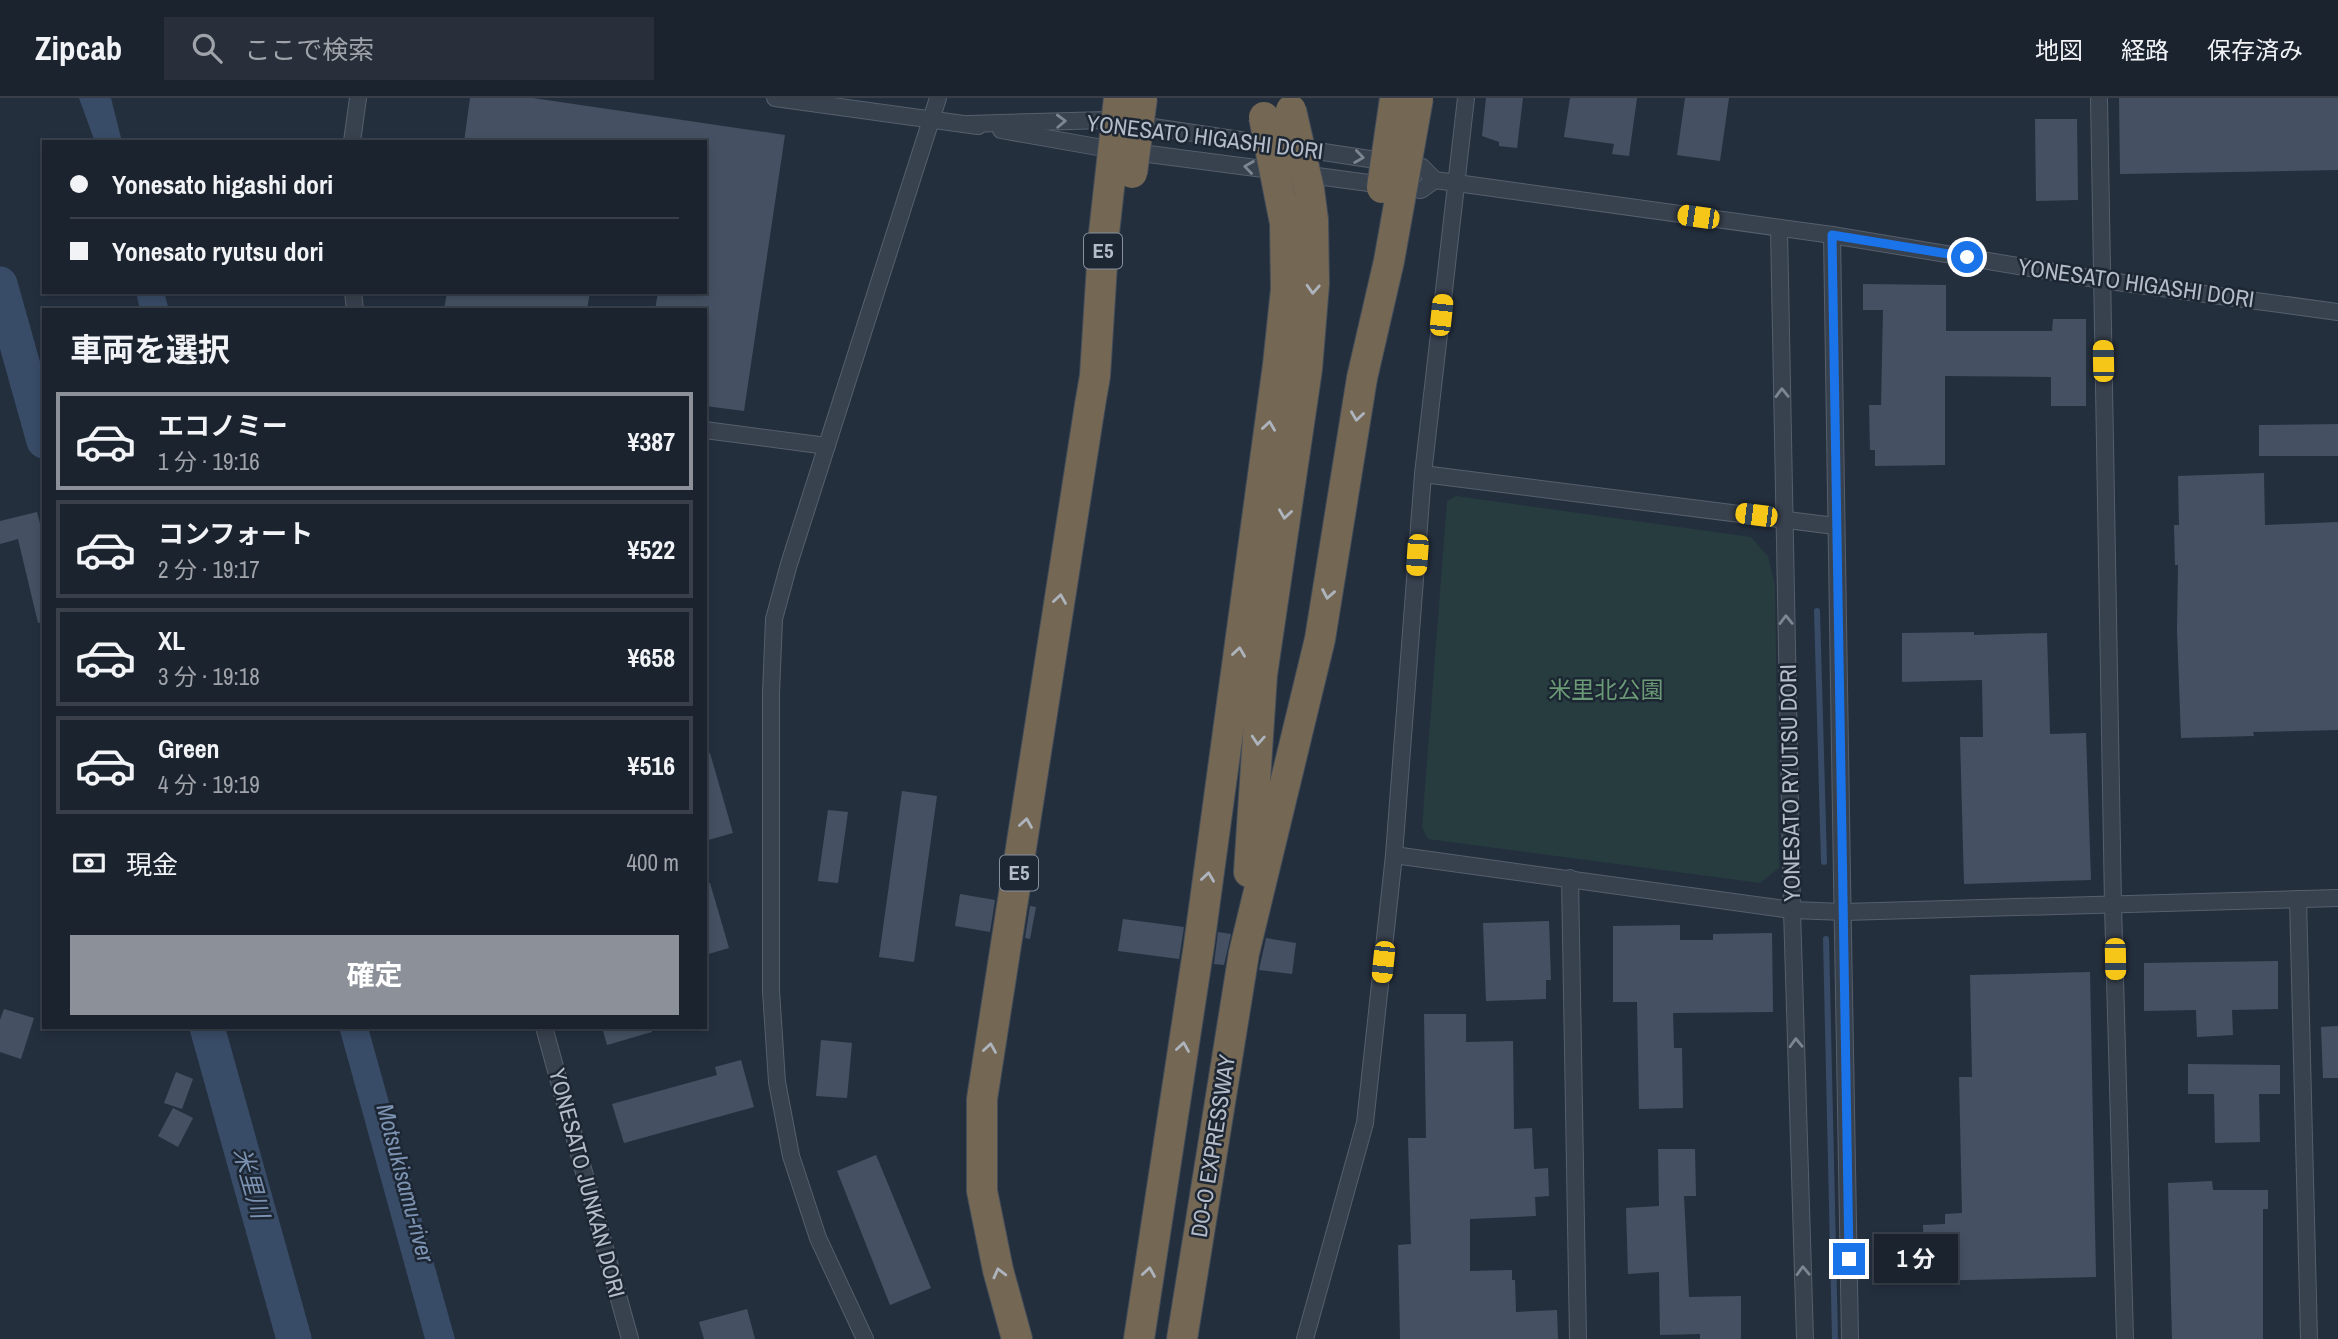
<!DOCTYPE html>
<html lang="ja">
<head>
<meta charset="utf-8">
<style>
  :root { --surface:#1b232e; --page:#282f3a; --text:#f1f3f6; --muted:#a0a4aa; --line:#39404a; --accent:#8c9099 }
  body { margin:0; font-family:"Archivo Narrow","Noto Sans JP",sans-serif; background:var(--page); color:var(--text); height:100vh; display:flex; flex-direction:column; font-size:26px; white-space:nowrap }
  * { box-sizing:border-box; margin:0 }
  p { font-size:23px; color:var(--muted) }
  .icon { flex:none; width:38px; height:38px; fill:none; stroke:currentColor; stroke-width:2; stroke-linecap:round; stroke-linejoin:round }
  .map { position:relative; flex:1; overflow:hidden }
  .panel { position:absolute; left:42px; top:210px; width:665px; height:721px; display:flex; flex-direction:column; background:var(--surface); border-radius:0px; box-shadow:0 4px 10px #0003,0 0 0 2px var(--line) }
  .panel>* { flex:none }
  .banner { position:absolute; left:42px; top:42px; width:665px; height:154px; border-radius:0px; box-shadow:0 4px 10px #0003,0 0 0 2px var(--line); display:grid; align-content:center; height:154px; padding:0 28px; background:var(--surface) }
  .end { position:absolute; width:32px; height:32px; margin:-16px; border:9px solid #1a73e8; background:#fff; box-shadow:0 0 0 4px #fff }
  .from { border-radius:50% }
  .bubble { position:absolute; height:49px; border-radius:0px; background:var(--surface); box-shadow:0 4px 10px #0003,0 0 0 2px var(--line); font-size:23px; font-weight:700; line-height:49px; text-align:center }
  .car { position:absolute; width:21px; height:42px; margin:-21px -10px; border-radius:9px; box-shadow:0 0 5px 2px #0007; background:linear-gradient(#f5c518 24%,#345 0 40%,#f5c518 0 76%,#345 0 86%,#f5c518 0) }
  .banner b { display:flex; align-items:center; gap:24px; height:66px; font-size:26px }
  .banner b+b { border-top:2px solid var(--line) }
  .banner i { width:18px; height:18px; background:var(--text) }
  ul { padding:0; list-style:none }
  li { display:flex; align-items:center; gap:21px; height:98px; margin:0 14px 10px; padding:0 14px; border:4px solid var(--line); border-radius:0px }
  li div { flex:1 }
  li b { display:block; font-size:26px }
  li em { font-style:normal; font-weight:700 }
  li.on { border-color:var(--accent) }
  li>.icon { width:63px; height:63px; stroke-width:1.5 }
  h2 { padding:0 28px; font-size:32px; line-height:84px }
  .pay { display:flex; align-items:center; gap:18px; height:77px; padding:0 28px; font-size:26px }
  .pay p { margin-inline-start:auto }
  .primary-button { display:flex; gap:14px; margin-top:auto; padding:14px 28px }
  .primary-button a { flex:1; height:80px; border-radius:0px; background:var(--accent); color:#fff; font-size:28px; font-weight:700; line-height:80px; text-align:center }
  header { display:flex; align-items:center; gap:42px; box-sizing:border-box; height:98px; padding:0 35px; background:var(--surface); border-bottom:2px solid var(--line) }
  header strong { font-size:33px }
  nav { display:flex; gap:38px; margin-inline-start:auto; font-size:24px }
  .search { width:490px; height:63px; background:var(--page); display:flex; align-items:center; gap:18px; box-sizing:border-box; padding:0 24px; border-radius:0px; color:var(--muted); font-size:26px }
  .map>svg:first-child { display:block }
  .green { fill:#263c3f }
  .water { fill:#394c67 }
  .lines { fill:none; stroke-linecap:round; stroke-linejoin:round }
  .stream { stroke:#394c67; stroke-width:6 }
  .river { stroke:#394c67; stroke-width:35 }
  .building { fill:#455162 }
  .minor-casing { stroke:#565f6c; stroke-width:18 }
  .motorway-casing { stroke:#434c59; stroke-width:32 }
  .minor { stroke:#38414e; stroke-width:16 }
  .motorway { stroke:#746855; stroke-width:30 }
  .motorway-bridge-casing { stroke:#434c59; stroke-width:32; stroke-linecap:butt }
  .motorway-bridge { stroke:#746855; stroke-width:30 }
  .oneway { stroke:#7c8592 }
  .oneway2 { stroke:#aeb4bd }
  .route { stroke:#1a73e8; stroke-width:9 }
  .labels { text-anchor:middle; stroke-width:5; stroke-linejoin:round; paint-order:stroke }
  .shield { fill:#1d2633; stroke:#878f9c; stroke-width:2 }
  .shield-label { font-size:21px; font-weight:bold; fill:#b4bcc9 }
  .street-label { font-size:23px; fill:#b4bcc9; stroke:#1d2633 }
  .park-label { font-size:23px; fill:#6b9a76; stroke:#1d2633 }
  .water-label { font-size:24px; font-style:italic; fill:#7c92b1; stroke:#1d2633 }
</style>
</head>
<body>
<header>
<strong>Zipcab</strong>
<div class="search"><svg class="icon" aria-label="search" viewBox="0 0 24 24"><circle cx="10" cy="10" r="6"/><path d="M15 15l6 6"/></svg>ここで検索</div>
<nav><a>地図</a><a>経路</a><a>保存済み</a></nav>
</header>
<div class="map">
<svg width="2338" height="1241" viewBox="0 0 2338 1241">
  <rect width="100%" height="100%" fill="#242f3e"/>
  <path class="green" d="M 1456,398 L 1751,439 L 1768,458 L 1775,487 L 1779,770 L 1760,785 L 1428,741 L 1422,729 L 1447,403 Z"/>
  <g class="water">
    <path d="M 79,0 L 111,0 L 122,44 L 95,44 Z"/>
    <path d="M 136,194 L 164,194 L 169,212 L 140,212 Z"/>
    <path d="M 339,929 L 368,929 L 455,1241 L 425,1241 Z"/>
  </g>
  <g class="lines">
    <g class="stream">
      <path d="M 1817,513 L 1824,764"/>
      <path d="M 1826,841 L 1835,1241"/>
    </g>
    <g class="river">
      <path d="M 0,186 L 44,343"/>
      <path d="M 207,929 L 294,1241"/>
    </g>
  </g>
  <g class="building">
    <path d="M 470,0 L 533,0 L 785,37 L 744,313 L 705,308 L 705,212 L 655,212 L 658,194 L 705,194 L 705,44 L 464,44 Z"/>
    <path d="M 1486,0 L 1523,0 L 1517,50 L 1499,48 L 1499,44 L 1482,38 Z"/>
    <path d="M 1570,0 L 1637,0 L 1629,58 L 1612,56 L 1614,46 L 1564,39 Z"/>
    <path d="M 1685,0 L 1729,0 L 1720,63 L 1677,57 Z"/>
    <path d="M 2119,0 L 2338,0 L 2338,72 L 2120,76 Z"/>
    <path d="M 2035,21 L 2077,21 L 2078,102 L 2036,103 Z"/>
    <path d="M 1863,186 L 1946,187 L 1946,233 L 2052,233 L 2053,221 L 2086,221 L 2086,308 L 2051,308 L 2051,279 L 1945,278 L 1945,367 L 1875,368 L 1875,352 L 1870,352 L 1869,307 L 1881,307 L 1883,212 L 1863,212 Z"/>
    <path d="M 447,194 L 590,194 L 587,212 L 444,212 Z"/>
    <path d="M 2338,326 L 2338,358 L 2259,358 L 2259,327 Z"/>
    <path d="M 2264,375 L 2265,427 L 2338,424 L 2338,632 L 2253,634 L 2254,638 L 2181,640 L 2177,532 L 2178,467 L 2175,467 L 2174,427 L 2179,427 L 2178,378 Z"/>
    <path d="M 37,414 L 44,441 L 44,524 L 38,525 L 18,441 L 0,446 L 0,423 Z"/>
    <path d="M 1974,534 L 1974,537 L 2047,535 L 2050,636 L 2086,635 L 2091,782 L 1964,786 L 1960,639 L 1983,639 L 1982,582 L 1902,584 L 1902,535 Z"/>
    <path d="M 710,655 L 733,735 L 705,743 L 705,656 Z"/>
    <path d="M 902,693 L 937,698 L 914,864 L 879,859 Z"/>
    <path d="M 828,712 L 848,714 L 838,785 L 818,783 Z"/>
    <path d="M 705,785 L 710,785 L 729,850 L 705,857 Z"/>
    <path d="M 960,796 L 995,802 L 990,834 L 955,828 Z"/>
    <path d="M 1030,808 L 1036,809 L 1030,841 L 1025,840 Z"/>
    <path d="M 1123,821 L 1184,829 L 1179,861 L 1118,853 Z"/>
    <path d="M 1549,823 L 1551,882 L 1546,882 L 1546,901 L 1486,903 L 1483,825 Z"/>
    <path d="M 1680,827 L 1680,842 L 1713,842 L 1713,836 L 1772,835 L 1773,914 L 1673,915 L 1674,950 L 1682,950 L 1683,1010 L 1639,1011 L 1637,904 L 1613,904 L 1613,828 Z"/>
    <path d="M 1218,834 L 1231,836 L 1224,867 L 1214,866 Z"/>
    <path d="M 1266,840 L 1296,845 L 1292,876 L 1259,872 Z"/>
    <path d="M 2278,863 L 2278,911 L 2232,912 L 2233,937 L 2197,939 L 2196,912 L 2144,913 L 2144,865 Z"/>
    <path d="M 2090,874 L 2096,1179 L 1924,1183 L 1923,1127 L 1945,1126 L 1945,1116 L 1962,1115 L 1959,979 L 1972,979 L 1970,877 Z"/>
    <path d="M 4,911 L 34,920 L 21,961 L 0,954 L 0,922 Z"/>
    <path d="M 1424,916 L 1466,916 L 1466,944 L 1513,943 L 1514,1031 L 1532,1030 L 1534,1071 L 1548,1070 L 1549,1098 L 1535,1099 L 1536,1118 L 1470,1121 L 1470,1173 L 1512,1172 L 1512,1182 L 1515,1182 L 1516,1214 L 1557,1212 L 1558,1241 L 1400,1241 L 1398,1147 L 1411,1146 L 1408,1040 L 1426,1040 Z"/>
    <path d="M 2338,928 L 2338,980 L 2323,980 L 2321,929 Z"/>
    <path d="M 602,929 L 652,929 L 652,934 L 607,947 Z"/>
    <path d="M 821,942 L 852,945 L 847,1000 L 816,998 Z"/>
    <path d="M 741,962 L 754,1009 L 624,1045 L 612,1006 L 717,977 L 715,969 Z"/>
    <path d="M 2188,966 L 2280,967 L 2280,996 L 2259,996 L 2260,1044 L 2215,1045 L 2214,996 L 2188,996 Z"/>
    <path d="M 176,974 L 193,981 L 182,1011 L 164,1005 Z"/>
    <path d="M 173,1010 L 193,1020 L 178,1049 L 158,1038 Z"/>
    <path d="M 1658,1051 L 1695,1051 L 1696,1098 L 1684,1098 L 1689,1199 L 1741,1198 L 1741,1241 L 1700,1241 L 1700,1236 L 1660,1237 L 1659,1174 L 1628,1176 L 1626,1110 L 1659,1108 Z"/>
    <path d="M 876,1057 L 931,1190 L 890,1207 L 837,1073 Z"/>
    <path d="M 2212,1083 L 2213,1092 L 2268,1092 L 2268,1111 L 2263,1111 L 2263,1241 L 2172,1241 L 2168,1085 Z"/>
    <path d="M 747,1211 L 755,1241 L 704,1241 L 699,1224 Z"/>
  </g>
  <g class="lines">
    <g class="minor-casing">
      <g id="minor">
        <path d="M 775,0 L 978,28"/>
        <path d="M 2099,0 L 2113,807 L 2125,1241"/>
        <path d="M 968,26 L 1106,22 L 1275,47"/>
        <path d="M 1001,32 L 1103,50 L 1279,73"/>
        <path d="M 352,44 L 358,0"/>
        <path d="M 1297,50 L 1422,69 L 1435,82 L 1832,137 L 2102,182 L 2338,214"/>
        <path d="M 1302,76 L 1421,92 L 1435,82"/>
        <path d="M 1779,130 L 1792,812 L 1805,1241"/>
        <path d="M 1832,137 C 1835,505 1845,873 1850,1241"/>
        <path d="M 353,194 L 355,212"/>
        <path d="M 705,332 L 827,348"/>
        <path d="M 1423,376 L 1835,428"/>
        <path d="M 1394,757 L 1792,812 L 1844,814 L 2338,800"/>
        <path d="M 1570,780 L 1578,1241"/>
        <path d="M 2298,801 L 2309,1241"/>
        <path d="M 544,929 L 630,1241"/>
        <path d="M 865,1241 L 818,1140 L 791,1058 L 777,984 L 771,893 L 771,595 L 774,521 L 789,466 L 938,0"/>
        <path d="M 1305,1241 L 1365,1025 L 1394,757 L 1423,376 L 1466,0"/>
      </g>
    </g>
    <g class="motorway-casing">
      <g id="motorway">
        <path d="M 1249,774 L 1262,577 L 1307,271 L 1314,186 L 1313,122"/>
        <path d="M 1017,1241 L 998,1172 L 982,1093 L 982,1001 L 1090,307"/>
        <path d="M 1139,1241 L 1199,847 L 1278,267 L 1286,191 L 1285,125"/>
        <path d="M 1182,1241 L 1244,855 L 1320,541 L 1362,280"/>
      </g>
    </g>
    <use href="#minor" class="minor"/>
    <use href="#motorway" class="motorway"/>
    <g class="motorway-bridge-casing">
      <g id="motorway-bridge">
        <path d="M 1291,12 L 1309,91 L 1313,122"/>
        <path d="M 1264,19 L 1285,125"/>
        <path d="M 1132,75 L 1142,0"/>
        <path d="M 1382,90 L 1395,0"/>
        <path d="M 1362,280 L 1389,163 L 1418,0"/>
        <path d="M 1090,307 L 1095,278 L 1104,135 L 1119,0"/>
      </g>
    </g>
    <use href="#motorway-bridge" class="motorway-bridge"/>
  </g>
  <defs><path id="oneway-chevron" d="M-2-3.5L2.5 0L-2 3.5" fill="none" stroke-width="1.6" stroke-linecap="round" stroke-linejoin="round" transform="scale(1.75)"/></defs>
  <g class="oneway">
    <use href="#oneway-chevron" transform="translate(1061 23) rotate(-2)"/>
    <use href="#oneway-chevron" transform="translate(1359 59) rotate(8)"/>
    <use href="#oneway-chevron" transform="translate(1249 69) rotate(-172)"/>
    <use href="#oneway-chevron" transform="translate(1782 295) rotate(-91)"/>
    <use href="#oneway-chevron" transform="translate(1786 522) rotate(-91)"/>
    <use href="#oneway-chevron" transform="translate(1796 945) rotate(-92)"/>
    <use href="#oneway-chevron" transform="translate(1803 1173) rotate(-92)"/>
  </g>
  <g class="oneway2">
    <use href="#oneway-chevron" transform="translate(1313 191) rotate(93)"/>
    <use href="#oneway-chevron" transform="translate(1357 318) rotate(98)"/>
    <use href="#oneway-chevron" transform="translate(1269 328) rotate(-82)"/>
    <use href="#oneway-chevron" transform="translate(1285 416) rotate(98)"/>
    <use href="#oneway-chevron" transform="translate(1328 496) rotate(100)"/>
    <use href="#oneway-chevron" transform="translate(1060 501) rotate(-81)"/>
    <use href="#oneway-chevron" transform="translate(1239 554) rotate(-82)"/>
    <use href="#oneway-chevron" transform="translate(1258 642) rotate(94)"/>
    <use href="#oneway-chevron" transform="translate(1026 725) rotate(-81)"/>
    <use href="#oneway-chevron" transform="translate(1208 779) rotate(-82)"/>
    <use href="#oneway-chevron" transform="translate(1183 949) rotate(-81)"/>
    <use href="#oneway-chevron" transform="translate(990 950) rotate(-81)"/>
    <use href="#oneway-chevron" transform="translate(1149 1174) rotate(-81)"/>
    <use href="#oneway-chevron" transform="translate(999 1175) rotate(-104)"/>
  </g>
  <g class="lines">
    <path class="route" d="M 1849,1161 C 1844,820 1835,479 1832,137 L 1967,159"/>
  </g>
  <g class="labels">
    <g class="shield">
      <rect x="1084" y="135.5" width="38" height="35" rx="5"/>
      <rect x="1000" y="757.5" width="38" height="35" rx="5"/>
    </g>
    <g class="shield-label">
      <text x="1103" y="160">E5</text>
      <text x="1019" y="782">E5</text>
    </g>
    <g class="street-label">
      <text transform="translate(1205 39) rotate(7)" y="8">YONESATO HIGASHI DORI</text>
      <text transform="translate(2136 185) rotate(8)" y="8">YONESATO HIGASHI DORI</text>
      <text transform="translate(1790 685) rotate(-91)" y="8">YONESATO RYUTSU DORI</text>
      <text transform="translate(1213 1048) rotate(-81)" y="8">DO-O EXPRESSWAY</text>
      <text transform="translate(587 1085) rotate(75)" y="8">YONESATO JUNKAN DORI</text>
    </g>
    <g class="park-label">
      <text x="1606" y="600">米里北公園</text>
    </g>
    <g class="water-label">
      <text transform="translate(251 1085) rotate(74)" y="8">米里川</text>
      <text transform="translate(405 1085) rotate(75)" y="8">Motsukisamu-river</text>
    </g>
  </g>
</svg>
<i class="end from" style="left:1967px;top:159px"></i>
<i class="end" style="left:1849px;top:1161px"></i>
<div class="bubble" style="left:1874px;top:1136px;width:84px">1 分</div>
<i class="car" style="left:1698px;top:119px;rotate:278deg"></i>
<i class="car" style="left:1441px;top:217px;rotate:6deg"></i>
<i class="car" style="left:2103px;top:263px;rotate:359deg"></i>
<i class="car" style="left:1756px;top:417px;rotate:277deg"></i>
<i class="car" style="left:1417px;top:457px;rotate:184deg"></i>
<i class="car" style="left:2115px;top:861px;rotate:179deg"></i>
<i class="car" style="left:1383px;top:864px;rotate:186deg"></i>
<div class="banner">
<b><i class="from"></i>Yonesato higashi dori</b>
<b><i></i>Yonesato ryutsu dori</b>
</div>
<section class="panel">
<h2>車両を選択</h2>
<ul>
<li class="on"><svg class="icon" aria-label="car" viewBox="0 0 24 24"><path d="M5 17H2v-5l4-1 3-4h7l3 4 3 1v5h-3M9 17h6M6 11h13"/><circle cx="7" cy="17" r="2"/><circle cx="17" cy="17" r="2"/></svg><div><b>エコノミー</b><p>1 分 · 19:16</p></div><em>¥387</em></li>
<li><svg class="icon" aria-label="car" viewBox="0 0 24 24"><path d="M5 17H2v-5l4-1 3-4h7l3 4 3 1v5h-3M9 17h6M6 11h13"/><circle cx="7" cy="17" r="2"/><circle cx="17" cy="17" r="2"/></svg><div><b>コンフォート</b><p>2 分 · 19:17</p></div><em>¥522</em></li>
<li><svg class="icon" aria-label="car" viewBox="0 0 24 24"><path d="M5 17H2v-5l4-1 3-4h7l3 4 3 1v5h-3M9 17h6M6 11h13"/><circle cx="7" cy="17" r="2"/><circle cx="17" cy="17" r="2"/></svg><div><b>XL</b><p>3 分 · 19:18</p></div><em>¥658</em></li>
<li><svg class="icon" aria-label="car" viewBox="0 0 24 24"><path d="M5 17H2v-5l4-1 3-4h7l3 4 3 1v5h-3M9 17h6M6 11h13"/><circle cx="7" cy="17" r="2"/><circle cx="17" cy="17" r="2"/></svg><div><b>Green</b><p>4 分 · 19:19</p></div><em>¥516</em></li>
</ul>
<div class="pay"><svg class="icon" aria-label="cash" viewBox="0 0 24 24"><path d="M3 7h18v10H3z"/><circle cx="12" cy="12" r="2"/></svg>現金<p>400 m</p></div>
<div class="primary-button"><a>確定</a></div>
</section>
</div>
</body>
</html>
